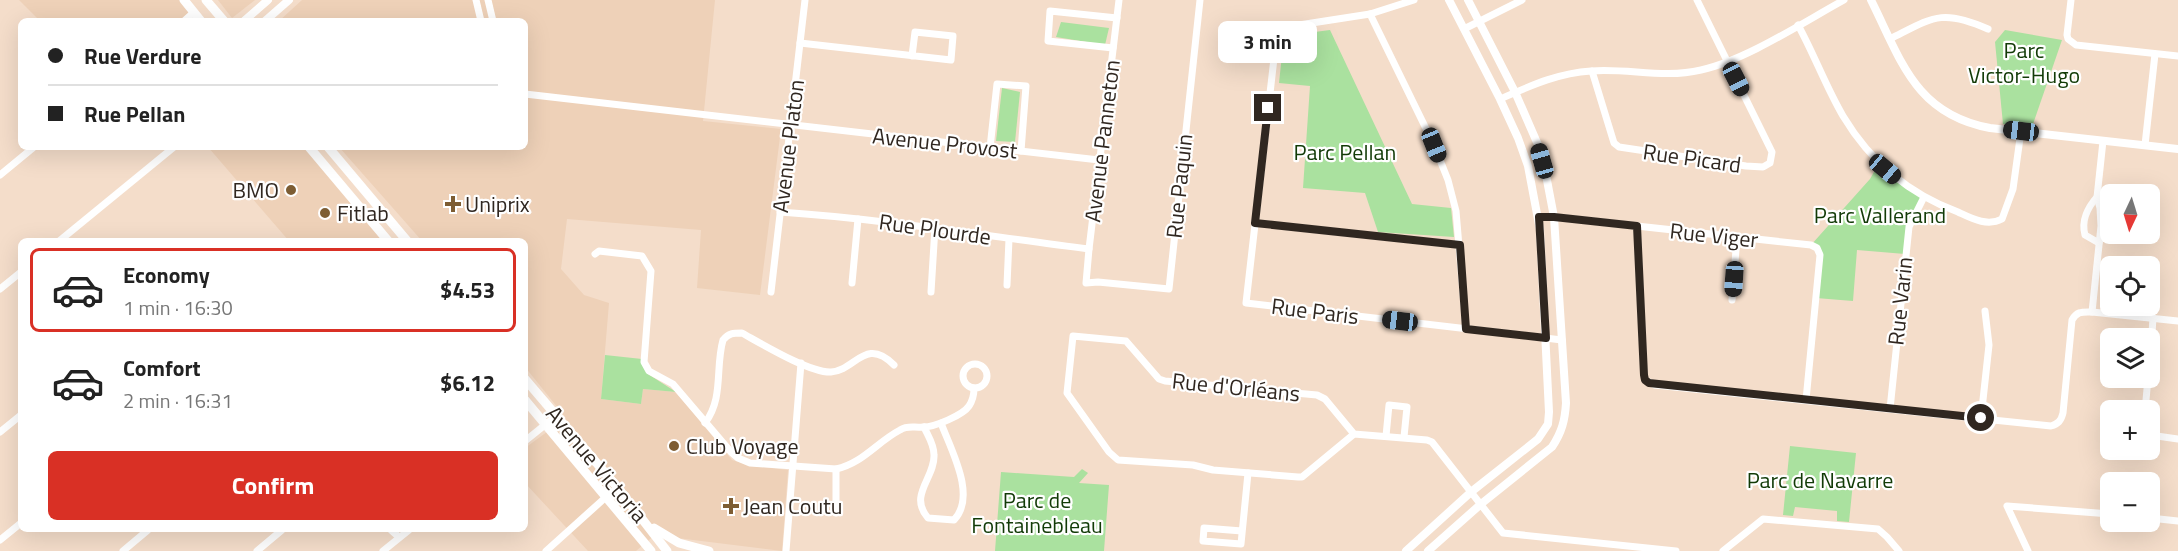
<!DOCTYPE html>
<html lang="en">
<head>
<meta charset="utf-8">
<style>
  :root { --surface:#fff; --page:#f6f6f6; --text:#222; --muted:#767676; --line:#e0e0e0; --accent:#d93025 }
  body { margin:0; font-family:"Titillium Web",sans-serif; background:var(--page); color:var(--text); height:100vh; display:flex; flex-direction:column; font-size:22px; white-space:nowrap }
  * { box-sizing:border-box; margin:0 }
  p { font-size:20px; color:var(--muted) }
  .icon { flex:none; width:33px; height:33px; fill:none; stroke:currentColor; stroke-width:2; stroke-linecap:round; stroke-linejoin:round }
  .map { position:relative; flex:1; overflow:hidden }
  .details { position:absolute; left:18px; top:238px; width:510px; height:294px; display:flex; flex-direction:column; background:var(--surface); border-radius:9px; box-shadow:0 6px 24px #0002 }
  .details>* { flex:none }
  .top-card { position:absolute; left:18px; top:18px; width:510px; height:132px; border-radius:9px; box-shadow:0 6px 24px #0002; display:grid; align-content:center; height:132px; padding:0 30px; background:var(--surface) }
  .needle { width:39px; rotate:184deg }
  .fabs { position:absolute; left:2100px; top:184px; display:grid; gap:12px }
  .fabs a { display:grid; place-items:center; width:60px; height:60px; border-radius:9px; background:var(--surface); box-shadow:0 6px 24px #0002; font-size:30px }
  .end { position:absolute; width:27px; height:27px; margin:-14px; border:8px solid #302720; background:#fff; box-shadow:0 0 0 3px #fff }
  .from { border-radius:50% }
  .bubble { position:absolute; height:42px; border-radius:9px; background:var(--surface); box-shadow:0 6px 24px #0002; font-size:20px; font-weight:700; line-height:42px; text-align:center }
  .car { position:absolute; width:18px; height:36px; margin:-18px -9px; border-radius:8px; box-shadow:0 0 4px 2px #0007; background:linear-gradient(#222 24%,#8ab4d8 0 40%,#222 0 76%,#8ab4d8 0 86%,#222 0) }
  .top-card b { display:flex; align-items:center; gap:21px; height:57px; font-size:22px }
  .top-card b+b { border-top:2px solid var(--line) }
  .top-card i { width:15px; height:15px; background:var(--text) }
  ul { padding:10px 0 0; list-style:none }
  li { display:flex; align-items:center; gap:18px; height:84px; margin:0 12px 9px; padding:0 18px; border:3px solid transparent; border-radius:9px }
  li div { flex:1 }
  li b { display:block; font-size:22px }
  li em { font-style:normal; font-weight:700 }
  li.current { border-color:var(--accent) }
  li>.icon { width:54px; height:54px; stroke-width:1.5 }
  .primary-button { display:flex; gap:12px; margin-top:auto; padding:12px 30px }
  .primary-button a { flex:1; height:69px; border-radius:9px; background:var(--accent); color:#fff; font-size:24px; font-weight:700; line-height:69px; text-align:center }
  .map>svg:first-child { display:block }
  .built { fill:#eed1b8 }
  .green { fill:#aae19f }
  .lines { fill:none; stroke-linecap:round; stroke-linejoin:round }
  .minor { stroke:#fff; stroke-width:7 }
  .tertiary { stroke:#fff; stroke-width:8 }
  .secondary { stroke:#fff; stroke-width:9 }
  .route { stroke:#302720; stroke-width:8 }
  .poi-dot { fill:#7d5d33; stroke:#fff; stroke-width:2 }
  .labels { text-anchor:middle; stroke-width:4.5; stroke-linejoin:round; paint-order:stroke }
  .park-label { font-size:22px; fill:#123b07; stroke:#fff }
  .street-label { font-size:22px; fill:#302720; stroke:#fff }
  .poi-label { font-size:22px; fill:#302720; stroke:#fff; text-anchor:start }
</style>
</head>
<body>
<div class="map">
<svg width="2178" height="551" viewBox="0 0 2178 551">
  <rect width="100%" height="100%" fill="#f4ddca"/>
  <g class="built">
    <path d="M 19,0 L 179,0 L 197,21 L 40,21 Z"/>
    <path d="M 218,0 L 255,0 L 232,18 Z"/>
    <path d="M 302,0 L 715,0 L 703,121 L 781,129 L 760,295 L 697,288 L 701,230 L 567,219 L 561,269 L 584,295 L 609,303 L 601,399 L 641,404 L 643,389 L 676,392 L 732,460 L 752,466 L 788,470 L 782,551 L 677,538 L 662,529 L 636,551 L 588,551 L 525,483 L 525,448 L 566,418 L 525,367 L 525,242 L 422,241 L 339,147 L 525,147 L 525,21 L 279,21 Z"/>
    <path d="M 208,147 L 304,147 L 384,241 L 289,241 Z"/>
  </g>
  <g class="green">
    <path d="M 1061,22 L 1109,28 L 1105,45 L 1056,37 Z"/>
    <path d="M 1330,30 L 1412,204 L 1451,208 L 1454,237 L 1378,232 L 1365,193 L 1303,188 L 1310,86 L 1279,83 L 1284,36 Z"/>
    <path d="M 2005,30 L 2062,40 L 2032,127 L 2003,124 L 1995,42 Z"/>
    <path d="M 1002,88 L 1020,92 L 1015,142 L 996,141 Z"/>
    <path d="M 1879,163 L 1924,197 L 1913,216 L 1905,254 L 1857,250 L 1853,301 L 1816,298 L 1820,255 L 1811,245 L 1870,179 Z"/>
    <path d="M 605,355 L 642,359 L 648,374 L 676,392 L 643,389 L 641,404 L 601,399 Z"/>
    <path d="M 1790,446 L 1856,453 L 1849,522 L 1837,521 L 1837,511 L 1795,507 L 1793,516 L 1783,515 Z"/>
    <path d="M 1082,469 L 1088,473 L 1079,483 L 1109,485 L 1104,551 L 995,551 L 1001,472 L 1074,477 Z"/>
  </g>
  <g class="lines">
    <g class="minor">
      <path d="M 476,0 L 481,21"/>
      <path d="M 488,0 L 493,21"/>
      <path d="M 1119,0 L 1089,249 L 1086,283 L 1098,282 L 1169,289 L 1200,0"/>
      <path d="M 1414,0 L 1370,14 L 1286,27 L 1277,32 L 1246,303 L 1562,340"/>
      <path d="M 2071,0 L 2067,35 L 2068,39 L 2076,45 L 2178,56"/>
      <path d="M 1370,14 L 1434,145 L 1448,180 L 1456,211 L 1466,329"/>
      <path d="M 184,21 L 194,12"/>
      <path d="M 1798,25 C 1814,54 1826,87 1843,116 C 1870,161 1909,194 1958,212 C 1971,218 1987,227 2002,219 L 2013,189 L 2021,131"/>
      <path d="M 1464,29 L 1522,0"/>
      <path d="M 1890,39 C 1932,18 1941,8 1988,29"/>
      <path d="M 800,43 L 951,60 L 953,36 L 915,32 L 912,56"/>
      <path d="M 1113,48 L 1048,41 L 1050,11 L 1117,18"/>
      <path d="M 1592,71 L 1614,143 L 1619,147 L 1746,166 L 1763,167 L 1770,163 L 1772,152 L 1697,0"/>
      <path d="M 525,94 L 1099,160"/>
      <path d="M 1500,99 C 1530,86 1558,73 1591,71 C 1629,68 1663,79 1701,70 C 1746,60 1802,23 1844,0"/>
      <path d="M 2145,145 L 2155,54"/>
      <path d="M 990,148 L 997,84 L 1026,86 L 1021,151"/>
      <path d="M 0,175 L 34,147"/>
      <path d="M 2097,197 C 2088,207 2081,221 2085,235 L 2099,243"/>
      <path d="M 780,212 C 884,219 986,236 1089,249"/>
      <path d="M 1539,217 L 1554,217 L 1811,245 L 1817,248 L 1820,255 L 1806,400"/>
      <path d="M 1255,223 L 1459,245"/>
      <path d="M 1637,226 L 1644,375 L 1645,380 L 1655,385 L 2051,426 C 2058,424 2061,421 2063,413 L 2072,320 C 2077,311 2082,312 2092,312 L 2178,321"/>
      <path d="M 58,242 L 174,147"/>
      <path d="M 595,254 L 599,251 L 642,256 L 651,271 L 644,362 L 649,371 L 673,384 L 731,452 L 738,458 L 750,463 L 836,469 C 863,463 877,442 900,430 C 908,425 914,428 923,427 C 935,427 963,415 969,406 C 973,400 974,395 974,388"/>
      <path d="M 852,283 L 858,219"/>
      <path d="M 1007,285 L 1009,239"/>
      <path d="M 0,289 L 21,272"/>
      <path d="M 771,292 L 805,0"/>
      <path d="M 931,292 L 935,227"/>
      <path d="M 1732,300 L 1737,237"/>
      <path d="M 2092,312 L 2101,226 L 2100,208 L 2097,197 L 2103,141"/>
      <path d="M 2150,363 L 2153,318"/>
      <circle cx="975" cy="376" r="12"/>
      <path d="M 1890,409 L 1909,227 L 1924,197"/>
      <path d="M 2145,411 L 2148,378"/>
      <path d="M 1981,418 L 1989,345 L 1985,311"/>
      <path d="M 705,423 C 724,398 715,368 723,340 C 729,333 733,333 742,333 C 762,344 810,373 831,372 C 855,371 865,336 894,365"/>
      <path d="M 924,427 C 928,436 934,444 934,455 C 935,478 908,495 928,518 L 954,520 C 977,496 951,450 941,423"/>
      <path d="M 0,432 L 21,415"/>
      <path d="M 1354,434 L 1325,399 L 1317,395 L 1165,381 L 1159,379 L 1126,341 L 1073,336 L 1067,393 L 1109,452 L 1118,460 L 1193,465 L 1213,470 L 1298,477 L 1302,477 L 1354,434 L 1427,440 L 1432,442 L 1503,533 L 1676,551"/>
      <path d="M 2150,435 L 2178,439"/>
      <path d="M 1386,436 L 1389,405 L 1407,407 L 1404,437"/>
      <path d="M 525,441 L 556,416"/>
      <path d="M 836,513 L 836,469"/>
      <path d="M 2150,518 L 2178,521"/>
      <path d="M 391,530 L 399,537"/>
      <path d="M 1242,531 L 1204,528 L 1203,541 L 1241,544 L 1248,473"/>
      <path d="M 0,540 L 21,523"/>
      <path d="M 123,551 L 148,530"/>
      <path d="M 257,551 L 282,530"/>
      <path d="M 383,551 L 409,530"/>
      <path d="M 546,551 L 606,497 L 618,488"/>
      <path d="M 786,551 L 801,363"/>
      <path d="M 1723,551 L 1763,519 L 1878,529 L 1887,537 L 1899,551"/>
      <path d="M 2028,551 L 2007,506 L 2110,514"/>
    </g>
    <g class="tertiary">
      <path d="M 1871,0 C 1901,60 1915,114 1990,128 L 2178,149"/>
      <path d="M 244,21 L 268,0"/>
      <path d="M 265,21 L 289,0"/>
      <path d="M 1406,551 L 1471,492 L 1538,439 L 1548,424 L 1549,412 L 1540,230 L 1528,166 L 1518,138 L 1500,99 L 1449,0"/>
      <path d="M 1428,551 L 1481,504 L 1552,447 C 1562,432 1565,420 1566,403 L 1554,217 L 1546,175 L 1539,147 L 1515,92 L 1468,0"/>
    </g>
    <g class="secondary">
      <path d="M 184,0 L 201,21"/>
      <path d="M 206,0 L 224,21"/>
      <path d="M 309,147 L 389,242"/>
      <path d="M 328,147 L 408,242"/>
      <path d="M 525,379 L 618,488 L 667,551"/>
      <path d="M 525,400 L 651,551"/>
      <path d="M 654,528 L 679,543 L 709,551"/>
    </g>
  </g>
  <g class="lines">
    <path class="route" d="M 1268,108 L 1255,223 L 1460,245 L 1466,329 L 1546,338 L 1539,217 L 1554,217 L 1637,226 L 1644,375 L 1645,380 L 1649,383 L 1981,418"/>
  </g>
  <g class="poi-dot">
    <circle cx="291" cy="190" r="6"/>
    <path d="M450 195h6v6h6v6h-6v6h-6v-6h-6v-6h6z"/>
    <circle cx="325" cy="213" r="6"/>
    <circle cx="674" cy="446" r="6"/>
    <path d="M728 497h6v6h6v6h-6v6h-6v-6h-6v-6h6z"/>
  </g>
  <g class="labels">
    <g class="park-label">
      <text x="2024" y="58">Parc<tspan x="2024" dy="25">Victor-Hugo</tspan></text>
      <text x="1345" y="160">Parc Pellan</text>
      <text x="1880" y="223">Parc Vallerand</text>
      <text x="1820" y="488">Parc de Navarre</text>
      <text x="1037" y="508">Parc de<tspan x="1037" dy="25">Fontainebleau</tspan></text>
    </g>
    <g class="street-label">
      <text transform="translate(1102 141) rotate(-83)" y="8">Avenue Panneton</text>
      <text transform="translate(945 143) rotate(6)" y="8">Avenue Provost</text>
      <text transform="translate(788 146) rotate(-83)" y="8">Avenue Platon</text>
      <text transform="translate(1692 158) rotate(8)" y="8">Rue Picard</text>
      <text transform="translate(1179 186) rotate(-84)" y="8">Rue Paquin</text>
      <text transform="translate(935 229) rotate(8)" y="8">Rue Plourde</text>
      <text transform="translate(1714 235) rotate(6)" y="8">Rue Viger</text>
      <text transform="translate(1900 301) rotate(-84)" y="8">Rue Varin</text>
      <text transform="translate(1315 311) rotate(7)" y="8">Rue Paris</text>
      <text transform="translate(1236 387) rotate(6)" y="8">Rue d'Orléans</text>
      <text transform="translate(597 464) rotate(50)" y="8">Avenue Victoria</text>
    </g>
    <g class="poi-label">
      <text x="279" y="198" text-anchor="end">BMO</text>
      <text x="465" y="212">Uniprix</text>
      <text x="337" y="221">Fitlab</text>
      <text x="686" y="454">Club Voyage</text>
      <text x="743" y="514">Jean Coutu</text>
    </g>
  </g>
</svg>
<div class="fabs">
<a><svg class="needle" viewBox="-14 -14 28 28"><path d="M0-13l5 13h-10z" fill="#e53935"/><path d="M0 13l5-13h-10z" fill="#767676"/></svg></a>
<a><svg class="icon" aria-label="locate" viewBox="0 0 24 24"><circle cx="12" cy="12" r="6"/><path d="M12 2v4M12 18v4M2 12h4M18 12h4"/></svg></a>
<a><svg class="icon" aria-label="layers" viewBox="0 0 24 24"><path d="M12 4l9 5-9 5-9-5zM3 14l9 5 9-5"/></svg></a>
<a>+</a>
<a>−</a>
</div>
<i class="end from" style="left:1981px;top:418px"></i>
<i class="end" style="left:1268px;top:108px"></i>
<div class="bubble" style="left:1218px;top:21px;width:99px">3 min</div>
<i class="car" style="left:1736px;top:79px;rotate:153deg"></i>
<i class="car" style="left:2021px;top:131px;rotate:277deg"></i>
<i class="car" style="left:1434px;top:145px;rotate:158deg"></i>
<i class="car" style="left:1542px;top:161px;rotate:344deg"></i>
<i class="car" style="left:1885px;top:169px;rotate:130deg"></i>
<i class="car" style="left:1734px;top:279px;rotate:184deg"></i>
<i class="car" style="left:1400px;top:321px;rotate:277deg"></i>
<div class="top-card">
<b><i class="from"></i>Rue Verdure</b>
<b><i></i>Rue Pellan</b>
</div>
<section class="details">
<ul>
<li class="current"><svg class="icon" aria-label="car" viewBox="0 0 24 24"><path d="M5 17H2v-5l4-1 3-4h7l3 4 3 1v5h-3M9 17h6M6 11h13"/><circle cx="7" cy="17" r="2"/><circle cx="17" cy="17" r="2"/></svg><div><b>Economy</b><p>1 min · 16:30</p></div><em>$4.53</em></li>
<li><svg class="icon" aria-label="car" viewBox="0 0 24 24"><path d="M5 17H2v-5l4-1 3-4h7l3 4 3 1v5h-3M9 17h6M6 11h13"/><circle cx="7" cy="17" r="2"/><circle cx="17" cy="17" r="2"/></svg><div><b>Comfort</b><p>2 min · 16:31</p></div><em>$6.12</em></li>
</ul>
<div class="primary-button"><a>Confirm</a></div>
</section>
</div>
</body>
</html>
